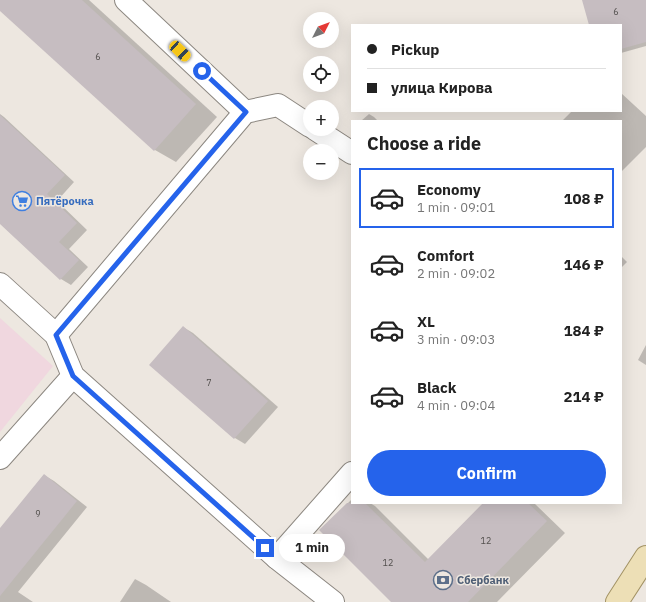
<!DOCTYPE html>
<html lang="en">
<head>
<meta charset="utf-8">
<style>
  :root { --surface:#fff; --page:#f2f2f2; --text:#222; --muted:#767676; --line:#e0e0e0; --accent:#2563eb }
  body { margin:0; font-family:"IBM Plex Sans",sans-serif; background:var(--page); color:var(--text); height:100vh; display:flex; flex-direction:column; font-size:15px; white-space:nowrap }
  * { box-sizing:border-box; margin:0 }
  p { font-size:13px; color:var(--muted) }
  .icon { flex:none; width:22px; height:22px; fill:none; stroke:currentColor; stroke-width:2; stroke-linecap:round; stroke-linejoin:round }
  .map { position:relative; flex:1; overflow:hidden }
  .panel { position:absolute; left:351px; top:120px; width:271px; height:384px; display:flex; flex-direction:column; background:var(--surface); border-radius:0px; box-shadow:0 4px 16px #0002 }
  .panel>* { flex:none }
  .banner { position:absolute; left:351px; top:24px; width:271px; height:88px; border-radius:0px; box-shadow:0 4px 16px #0002; display:grid; align-content:center; height:88px; padding:0 16px; background:var(--surface) }
  .needle { width:26px; rotate:48deg }
  .tools { position:absolute; left:303px; top:12px; display:grid; gap:8px }
  .tools a { display:grid; place-items:center; width:36px; height:36px; border-radius:50%; background:var(--surface); box-shadow:0 4px 16px #0002; font-size:20px }
  .end { position:absolute; width:18px; height:18px; margin:-9px; border:5px solid #2563eb; background:#fff; box-shadow:0 0 0 2px #fff }
  .from { border-radius:50% }
  .bubble { position:absolute; height:28px; border-radius:14px; background:var(--surface); box-shadow:0 4px 16px #0002; font-size:13px; font-weight:800; line-height:28px; text-align:center }
  .car { position:absolute; width:12px; height:24px; margin:-12px -6px; border-radius:5px; box-shadow:0 0 3px 1px #0007; background:linear-gradient(#f5c518 24%,#345 0 40%,#f5c518 0 76%,#345 0 86%,#f5c518 0) }
  .banner b { display:flex; align-items:center; gap:14px; height:38px; font-size:15px }
  .banner b+b { border-top:1px solid var(--line) }
  .banner i { width:10px; height:10px; background:var(--text) }
  ul { padding:0; list-style:none }
  li { display:flex; align-items:center; gap:12px; height:60px; margin:0 8px 6px; padding:0 8px; border:2px solid transparent; border-radius:0px }
  li div { flex:1 }
  li b { display:block; font-size:15px }
  li em { font-style:normal; font-weight:800 }
  li.selected { border-color:var(--accent) }
  li>.icon { width:36px; height:36px; stroke-width:1.5 }
  h2 { padding:0 16px; font-size:18px; line-height:48px }
  .cta { display:flex; gap:8px; margin-top:auto; padding:8px 16px }
  .cta a { flex:1; height:46px; border-radius:24px; background:var(--accent); color:#fff; font-size:16px; font-weight:800; line-height:46px; text-align:center }
  .map>svg:first-child { display:block }
  .industrial { fill:#f0d7df }
  .shadow { fill:#0003 }
  .building { fill:#c6bdc1 }
  .lines { fill:none; stroke-linecap:round; stroke-linejoin:round }
  .minor-casing { stroke:#8c8780; stroke-width:24 }
  .major-casing { stroke:#a29264; stroke-width:24 }
  .minor { stroke:#fff; stroke-width:22 }
  .major { stroke:#eddfb6; stroke-width:22 }
  .route { stroke:#2563eb; stroke-width:5 }
  .labels { text-anchor:middle; stroke-width:3; stroke-linejoin:round; paint-order:stroke }
  .number-label { font-size:9px; fill:#53504e }
  .shop-label { font-size:11px; font-weight:bold; fill:#366cbe; stroke:#ede7e0; text-anchor:start }
  .service-label { font-size:11px; font-weight:bold; fill:#4e5e75; stroke:#ede7e0; text-anchor:start }
</style>
</head>
<body>
<div class="map">
<svg width="646" height="602" viewBox="0 0 646 602">
  <rect width="100%" height="100%" fill="#ede7e0"/>
  <path class="industrial" d="M 0,318 L 53,366 L 0,432 Z"/>
  <g class="shadow">
    <path d="M 0,0 L 89,0 L 217,117 L 176,162 L 155,150 L 0,9 Z"/>
    <path d="M 583,0 L 646,0 L 646,46 L 621,53 L 621,25 L 590,25 Z"/>
    <path d="M 621,93 L 646,116 L 646,147 L 621,172 L 621,121 L 562,121 L 572,111 L 621,111 Z"/>
    <path d="M 0,114 L 4,117 L 74,182 L 57,201 L 87,230 L 69,249 L 88,267 L 71,285 L 61,279 L 0,223 Z"/>
    <path d="M 369,114 L 374,117 L 378,121 L 361,121 Z"/>
    <path d="M 621,256 L 627,262 L 621,268 Z"/>
    <path d="M 183,327 L 193,333 L 278,407 L 245,444 L 235,438 L 151,365 Z"/>
    <path d="M 646,345 L 646,365 L 638,360 Z"/>
    <path d="M 44,475 L 54,481 L 87,507 L 18,592 L 33,602 L 0,602 L 0,530 Z"/>
    <path d="M 352,499 L 352,503 L 370,503 L 375,506 L 429,560 L 484,503 L 534,503 L 565,533 L 497,602 L 392,602 L 321,530 Z"/>
    <path d="M 135,579 L 146,585 L 171,602 L 120,602 Z"/>
  </g>
  <g class="building">
    <path d="M 0,0 L 82,0 L 196,104 L 154,151 L 0,11 Z"/>
    <path d="M 582,0 L 646,0 L 646,42 L 621,49 L 621,25 L 589,25 Z"/>
    <path d="M 0,115 L 65,175 L 47,194 L 77,223 L 59,242 L 79,260 L 60,280 L 0,224 Z"/>
    <path d="M 183,326 L 268,401 L 234,439 L 149,365 Z"/>
    <path d="M 44,474 L 77,501 L 0,596 L 0,528 Z"/>
    <path d="M 347,503 L 365,503 L 425,562 L 483,503 L 528,503 L 547,521 L 468,602 L 391,602 L 319,530 Z"/>
  </g>
  <g class="lines">
    <g class="minor-casing">
      <g id="minor">
        <path d="M 126,0 L 245,112"/>
        <path d="M 315,129 L 352,153"/>
        <path d="M 0,284 L 56,335 L 73,376 L 277,558 L 333,602"/>
        <path d="M 56,335 L 245,112 L 278,105 L 310,126"/>
        <path d="M 0,458 L 73,376"/>
        <path d="M 277,558 L 352,473"/>
      </g>
    </g>
    <g class="major-casing">
      <path id="major" d="M 617,602 L 646,557"/>
    </g>
    <use href="#minor" class="minor"/>
    <use href="#major" class="major"/>
  </g>
  <g class="lines">
    <path class="route" d="M 202,71 L 246,112 L 56,335 L 73,376 L 265,548"/>
  </g>
  <defs>
    <g id="supermarket-ring" transform="scale(1)"><circle r="9.5" fill="#ede7e0" stroke="#3f7fe0" stroke-width="1.5"/><path d="M-6-5.5h2.5l.6 2H6L4.5 2H-2.5L-4.4-4H-6ZM-1.5 3.2a1.3 1.3 0 1 0 .1 0ZM3 3.2a1.3 1.3 0 1 0 .1 0Z" fill="#3f7fe0"/></g>
    <g id="bank-ring" transform="scale(1)"><circle r="9.5" fill="#ede7e0" stroke="#5c6f8a" stroke-width="1.5"/><path d="M-6-4H6V4H-6ZM0-2.3a2.3 2.3 0 1 0 0 4.6a2.3 2.3 0 1 0 0-4.6Z" fill="#5c6f8a"/></g>
  </defs>
  <g fill-rule="evenodd">
    <use href="#supermarket-ring" x="22" y="201"/>
    <use href="#bank-ring" x="443" y="580"/>
  </g>
  <g class="labels">
    <g class="number-label">
      <text x="616" y="15">6</text>
      <text x="98" y="60">6</text>
      <text x="209" y="386">7</text>
      <text x="38" y="517">9</text>
      <text x="486" y="544">12</text>
      <text x="388" y="566">12</text>
    </g>
    <g class="shop-label">
      <text x="36" y="205">Пятёрочка</text>
    </g>
    <g class="service-label">
      <text x="457" y="584">Сбербанк</text>
    </g>
  </g>
</svg>
<div class="tools">
<a><svg class="needle" viewBox="-14 -14 28 28"><path d="M0-13l5 13h-10z" fill="#e53935"/><path d="M0 13l5-13h-10z" fill="#767676"/></svg></a>
<a><svg class="icon" aria-label="locate" viewBox="0 0 24 24"><circle cx="12" cy="12" r="6"/><path d="M12 2v4M12 18v4M2 12h4M18 12h4"/></svg></a>
<a>+</a>
<a>−</a>
</div>
<i class="end from" style="left:202px;top:71px"></i>
<i class="end" style="left:265px;top:548px"></i>
<div class="bubble" style="left:279px;top:534px;width:66px">1 min</div>
<i class="car" style="left:180px;top:51px;rotate:133deg"></i>
<div class="banner">
<b><i class="from"></i>Pickup</b>
<b><i></i>улица Кирова</b>
</div>
<section class="panel">
<h2>Choose a ride</h2>
<ul>
<li class="selected"><svg class="icon" aria-label="car" viewBox="0 0 24 24"><path d="M5 17H2v-5l4-1 3-4h7l3 4 3 1v5h-3M9 17h6M6 11h13"/><circle cx="7" cy="17" r="2"/><circle cx="17" cy="17" r="2"/></svg><div><b>Economy</b><p>1 min · 09:01</p></div><em>108 ₽</em></li>
<li><svg class="icon" aria-label="car" viewBox="0 0 24 24"><path d="M5 17H2v-5l4-1 3-4h7l3 4 3 1v5h-3M9 17h6M6 11h13"/><circle cx="7" cy="17" r="2"/><circle cx="17" cy="17" r="2"/></svg><div><b>Comfort</b><p>2 min · 09:02</p></div><em>146 ₽</em></li>
<li><svg class="icon" aria-label="car" viewBox="0 0 24 24"><path d="M5 17H2v-5l4-1 3-4h7l3 4 3 1v5h-3M9 17h6M6 11h13"/><circle cx="7" cy="17" r="2"/><circle cx="17" cy="17" r="2"/></svg><div><b>XL</b><p>3 min · 09:03</p></div><em>184 ₽</em></li>
<li><svg class="icon" aria-label="car" viewBox="0 0 24 24"><path d="M5 17H2v-5l4-1 3-4h7l3 4 3 1v5h-3M9 17h6M6 11h13"/><circle cx="7" cy="17" r="2"/><circle cx="17" cy="17" r="2"/></svg><div><b>Black</b><p>4 min · 09:04</p></div><em>214 ₽</em></li>
</ul>
<div class="cta"><a>Confirm</a></div>
</section>
</div>
</body>
</html>
